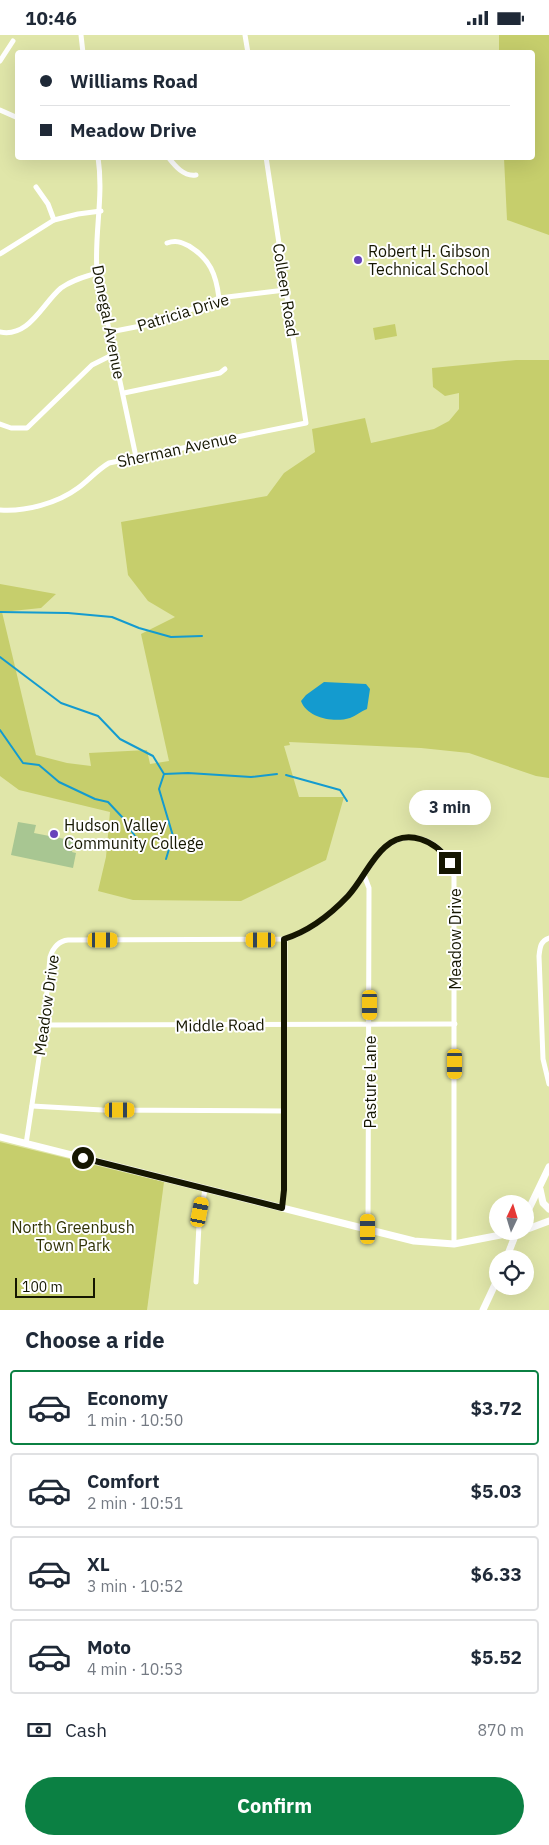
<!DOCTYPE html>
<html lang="en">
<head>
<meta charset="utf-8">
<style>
  :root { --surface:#fff; --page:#f6f6f7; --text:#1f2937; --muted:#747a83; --line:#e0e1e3; --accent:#0b8043 }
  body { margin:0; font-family:"IBM Plex Sans",sans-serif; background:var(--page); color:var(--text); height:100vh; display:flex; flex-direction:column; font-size:19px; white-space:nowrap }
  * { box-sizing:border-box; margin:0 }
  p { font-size:16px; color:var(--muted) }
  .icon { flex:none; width:28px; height:28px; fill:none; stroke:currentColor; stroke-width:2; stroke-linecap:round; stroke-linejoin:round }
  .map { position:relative; height:1275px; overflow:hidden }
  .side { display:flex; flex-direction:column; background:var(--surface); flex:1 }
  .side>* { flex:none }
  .top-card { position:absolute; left:15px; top:15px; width:520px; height:110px; border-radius:5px; box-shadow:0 5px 20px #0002; display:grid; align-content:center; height:110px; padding:0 25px; background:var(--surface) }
  .needle { width:32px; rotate:4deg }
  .fabs { position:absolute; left:489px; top:1160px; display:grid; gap:10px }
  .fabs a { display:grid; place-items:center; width:45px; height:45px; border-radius:50%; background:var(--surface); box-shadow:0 5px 20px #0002; font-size:25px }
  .scale { position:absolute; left:15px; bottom:12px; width:80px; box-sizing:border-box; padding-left:5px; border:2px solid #151601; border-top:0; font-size:14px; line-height:18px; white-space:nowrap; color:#151601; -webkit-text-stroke:4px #fff; paint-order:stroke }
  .end { position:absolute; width:22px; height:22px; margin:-11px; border:6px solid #151601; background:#fff; box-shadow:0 0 0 2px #fff }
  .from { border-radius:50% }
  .bubble { position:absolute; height:35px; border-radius:18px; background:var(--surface); box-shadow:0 5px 20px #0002; font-size:16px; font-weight:800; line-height:35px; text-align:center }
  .car { position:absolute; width:15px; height:30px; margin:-15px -8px; border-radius:6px; box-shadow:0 0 4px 1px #0007; background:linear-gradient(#f5c518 24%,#345 0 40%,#f5c518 0 76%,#345 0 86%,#f5c518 0) }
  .top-card b { display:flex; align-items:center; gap:18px; height:48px; font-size:19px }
  .top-card b+b { border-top:1px solid var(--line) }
  .top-card i { width:12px; height:12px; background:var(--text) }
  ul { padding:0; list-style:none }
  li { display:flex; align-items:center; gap:15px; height:75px; margin:0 10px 8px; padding:0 15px; border:2px solid var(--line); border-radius:5px }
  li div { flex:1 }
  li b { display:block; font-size:19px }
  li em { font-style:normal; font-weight:800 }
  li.current { border-color:var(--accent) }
  li>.icon { width:45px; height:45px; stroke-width:1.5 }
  h2 { padding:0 25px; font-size:22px; line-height:60px }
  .pay { display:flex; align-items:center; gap:12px; height:55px; padding:0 25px; font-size:19px }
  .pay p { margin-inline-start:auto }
  .cta { display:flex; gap:10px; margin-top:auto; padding:10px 25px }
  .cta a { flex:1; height:58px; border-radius:30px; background:var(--accent); color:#fff; font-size:20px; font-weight:800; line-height:58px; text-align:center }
  .status { display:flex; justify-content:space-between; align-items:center; height:35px; padding:0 25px; background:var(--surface); direction:ltr }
  .status svg { height:14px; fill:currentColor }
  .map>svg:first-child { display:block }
  .green { fill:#c6ce6c }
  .water { fill:#149bcf }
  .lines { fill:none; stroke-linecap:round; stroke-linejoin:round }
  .stream { stroke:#149bcf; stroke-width:2 }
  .building { fill:#a8c692 }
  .street { stroke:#fff; stroke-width:5 }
  .secondary { stroke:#fff; stroke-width:7 }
  .route { stroke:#151601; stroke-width:6 }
  .poi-dot { fill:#6742bb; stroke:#fff; stroke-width:2 }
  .labels { text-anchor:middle; stroke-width:4; stroke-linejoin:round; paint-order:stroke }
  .poi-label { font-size:16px; fill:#151601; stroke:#fff; text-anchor:start }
  .street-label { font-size:16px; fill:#151601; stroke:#fff }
  .park-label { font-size:16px; fill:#313305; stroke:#fff }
</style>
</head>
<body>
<div class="status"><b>10:46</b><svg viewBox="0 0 49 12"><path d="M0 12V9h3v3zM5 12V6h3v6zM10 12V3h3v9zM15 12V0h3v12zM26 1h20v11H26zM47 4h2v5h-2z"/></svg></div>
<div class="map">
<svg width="549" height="1275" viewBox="0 0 549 1275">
  <rect width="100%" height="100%" fill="#e0e6a9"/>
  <g class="green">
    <path d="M 499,0 L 549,0 L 549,200 L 507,185 L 504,123 L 532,122 L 532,18 L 499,17 Z"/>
    <path d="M 395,289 L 397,301 L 375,305 L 373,293 Z"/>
    <path d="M 516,325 L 549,325 L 549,743 L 536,741 L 469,718 L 421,713 L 289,707 L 290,710 L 284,711 L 299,762 L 344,762 L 326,825 L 241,866 L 133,865 L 98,856 L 106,822 L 110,777 L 19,755 L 0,741 L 0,549 L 56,559 L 41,573 L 2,577 L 36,720 L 67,728 L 91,731 L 89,718 L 147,715 L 150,729 L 169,726 L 141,599 L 175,582 L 148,566 L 128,540 L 121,487 L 267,461 L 284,438 L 315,417 L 312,394 L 365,383 L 371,408 L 434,394 L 449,386 L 459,374 L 459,358 L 445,361 L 433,352 L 432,333 Z"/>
    <path d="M 0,1107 L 164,1147 L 147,1275 L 0,1275 Z"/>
  </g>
  <path class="water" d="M 324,647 L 366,649 L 370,654 L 367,674 C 361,676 356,681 350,683 C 334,688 307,683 301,666 L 306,660 Z"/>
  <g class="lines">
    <g class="stream">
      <path d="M 0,577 L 68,578 L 112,582 L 139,593 L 171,602 L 202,601"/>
      <path d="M 0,622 L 61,668 L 98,681 L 120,704 L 153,721 L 164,739 L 188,738 L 251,742 L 277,739"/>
      <path d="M 0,695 L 23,728 L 39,730 L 59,747 L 95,764 L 108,767 L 123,783 L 142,812"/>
      <path d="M 164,739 L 159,754 L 173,801 L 166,824"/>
      <path d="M 286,740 L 340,755 L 347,766"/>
    </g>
  </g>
  <path class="building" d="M 18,787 L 36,790 L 34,798 L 75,806 L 72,817 L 76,818 L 73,833 L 11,820 Z"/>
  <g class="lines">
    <g class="street">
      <path d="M 81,0 L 83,18"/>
      <path d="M 245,0 L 248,18"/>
      <path d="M 0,26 L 13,6"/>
      <path d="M 0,75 L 18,83"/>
      <path d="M 98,122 C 104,163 94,198 97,238 L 136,422"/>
      <path d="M 168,122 C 175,131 184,142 196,140"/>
      <path d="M 36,152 L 48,169 L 54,185"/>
      <path d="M 167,208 C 176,205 181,207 189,211 C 210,224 216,239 219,263"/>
      <path d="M 0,219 L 54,185 L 78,179 L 101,176"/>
      <path d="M 0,297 C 29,303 42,269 61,253 C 72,245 84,242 97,238"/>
      <path d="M 110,297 L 161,287 L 219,263 L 285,255"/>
      <path d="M 124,358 L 220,338 L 225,334"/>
      <path d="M 0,389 L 11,393 L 27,393 L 92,330 L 114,319"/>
      <path d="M 0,475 C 25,477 58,468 78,453 C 89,445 97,435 109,428 L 306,388 L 266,122"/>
      <path d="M 364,840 L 369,853 L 368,1194"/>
      <path d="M 549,903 C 540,906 540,913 539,921 L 543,1024 L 549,1049"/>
      <path d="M 44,990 L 455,989"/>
      <path d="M 32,1071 L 102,1075 L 284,1076"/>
      <path d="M 26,1109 L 44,990 L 50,922 C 53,913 58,906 68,905 L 285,904 C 317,894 345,868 364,840 C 371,830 377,817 388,810 C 415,791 450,811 454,842 L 454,1209"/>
      <path d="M 282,1173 L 284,1155 L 285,904"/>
      <path d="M 196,1247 L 199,1190 L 205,1154"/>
    </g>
    <g class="secondary">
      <path d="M 0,1102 L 414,1206 L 454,1209 L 521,1196"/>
      <path d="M 540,1154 L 543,1168 L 549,1174"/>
      <path d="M 525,1182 L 549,1132"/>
      <path d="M 525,1195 L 549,1186"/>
      <path d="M 506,1224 L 517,1196"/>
      <path d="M 483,1275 L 498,1243"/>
    </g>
  </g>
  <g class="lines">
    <path class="route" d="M 83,1123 L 282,1173 L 284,1155 L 284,904 C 310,896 330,880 348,861 C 362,846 370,825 385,812 C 407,792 437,806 450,828"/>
  </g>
  <g class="poi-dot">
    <circle cx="358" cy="225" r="5"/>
    <circle cx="54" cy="799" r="5"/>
  </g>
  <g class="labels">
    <g class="poi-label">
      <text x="368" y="222">Robert H. Gibson<tspan x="368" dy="18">Technical School</tspan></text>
      <text x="64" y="796">Hudson Valley<tspan x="64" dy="18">Community College</tspan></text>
    </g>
    <g class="street-label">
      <text transform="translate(286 255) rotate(81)" y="6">Colleen Road</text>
      <text transform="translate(183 277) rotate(-17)" y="6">Patricia Drive</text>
      <text transform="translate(109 287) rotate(79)" y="6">Donegal Avenue</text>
      <text transform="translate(177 414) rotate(-12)" y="6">Sherman Avenue</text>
      <text transform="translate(455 904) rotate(-90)" y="6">Meadow Drive</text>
      <text transform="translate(46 970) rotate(-82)" y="6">Meadow Drive</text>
      <text transform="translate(220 990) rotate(-1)" y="6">Middle Road</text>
      <text transform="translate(370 1047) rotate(-90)" y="6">Pasture Lane</text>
    </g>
    <g class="park-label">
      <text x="73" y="1198">North Greenbush<tspan x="73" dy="18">Town Park</tspan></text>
    </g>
  </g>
</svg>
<div class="fabs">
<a><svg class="needle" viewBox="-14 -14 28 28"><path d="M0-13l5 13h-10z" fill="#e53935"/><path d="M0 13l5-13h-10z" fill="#747a83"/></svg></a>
<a><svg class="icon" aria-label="locate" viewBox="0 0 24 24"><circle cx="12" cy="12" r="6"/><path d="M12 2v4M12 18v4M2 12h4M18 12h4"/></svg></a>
</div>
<div class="scale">100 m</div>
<i class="end from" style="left:83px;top:1123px"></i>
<i class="end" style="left:450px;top:828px"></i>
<div class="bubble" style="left:409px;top:755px;width:82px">3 min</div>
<i class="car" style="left:103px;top:905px;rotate:90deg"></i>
<i class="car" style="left:261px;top:905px;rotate:270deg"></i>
<i class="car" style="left:370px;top:970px;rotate:180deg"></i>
<i class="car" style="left:455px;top:1029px;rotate:180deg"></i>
<i class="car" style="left:120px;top:1075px;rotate:90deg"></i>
<i class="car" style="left:200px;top:1177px;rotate:11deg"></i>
<i class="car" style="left:368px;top:1194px;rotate:0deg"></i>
<div class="top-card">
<b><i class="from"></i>Williams Road</b>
<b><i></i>Meadow Drive</b>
</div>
</div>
<section class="side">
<h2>Choose a ride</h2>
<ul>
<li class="current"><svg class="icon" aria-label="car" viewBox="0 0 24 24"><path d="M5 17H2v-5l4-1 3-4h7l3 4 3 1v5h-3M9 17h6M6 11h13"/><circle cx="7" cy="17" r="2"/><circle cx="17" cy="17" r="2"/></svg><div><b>Economy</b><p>1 min · 10:50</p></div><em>$3.72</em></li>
<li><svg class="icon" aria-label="car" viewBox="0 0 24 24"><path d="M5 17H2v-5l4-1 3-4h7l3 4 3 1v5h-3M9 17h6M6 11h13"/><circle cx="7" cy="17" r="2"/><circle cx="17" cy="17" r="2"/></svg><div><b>Comfort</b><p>2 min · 10:51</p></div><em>$5.03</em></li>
<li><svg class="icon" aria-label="car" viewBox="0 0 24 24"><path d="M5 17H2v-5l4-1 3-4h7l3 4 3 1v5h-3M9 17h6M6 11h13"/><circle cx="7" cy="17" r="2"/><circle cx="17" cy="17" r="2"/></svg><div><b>XL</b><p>3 min · 10:52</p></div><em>$6.33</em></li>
<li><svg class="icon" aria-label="car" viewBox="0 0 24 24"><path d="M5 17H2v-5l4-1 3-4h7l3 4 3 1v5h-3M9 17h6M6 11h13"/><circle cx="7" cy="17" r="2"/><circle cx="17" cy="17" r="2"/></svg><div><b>Moto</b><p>4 min · 10:53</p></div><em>$5.52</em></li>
</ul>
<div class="pay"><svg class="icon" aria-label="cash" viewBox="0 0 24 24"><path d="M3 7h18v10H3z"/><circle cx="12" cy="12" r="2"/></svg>Cash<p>870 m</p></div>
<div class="cta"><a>Confirm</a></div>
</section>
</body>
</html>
